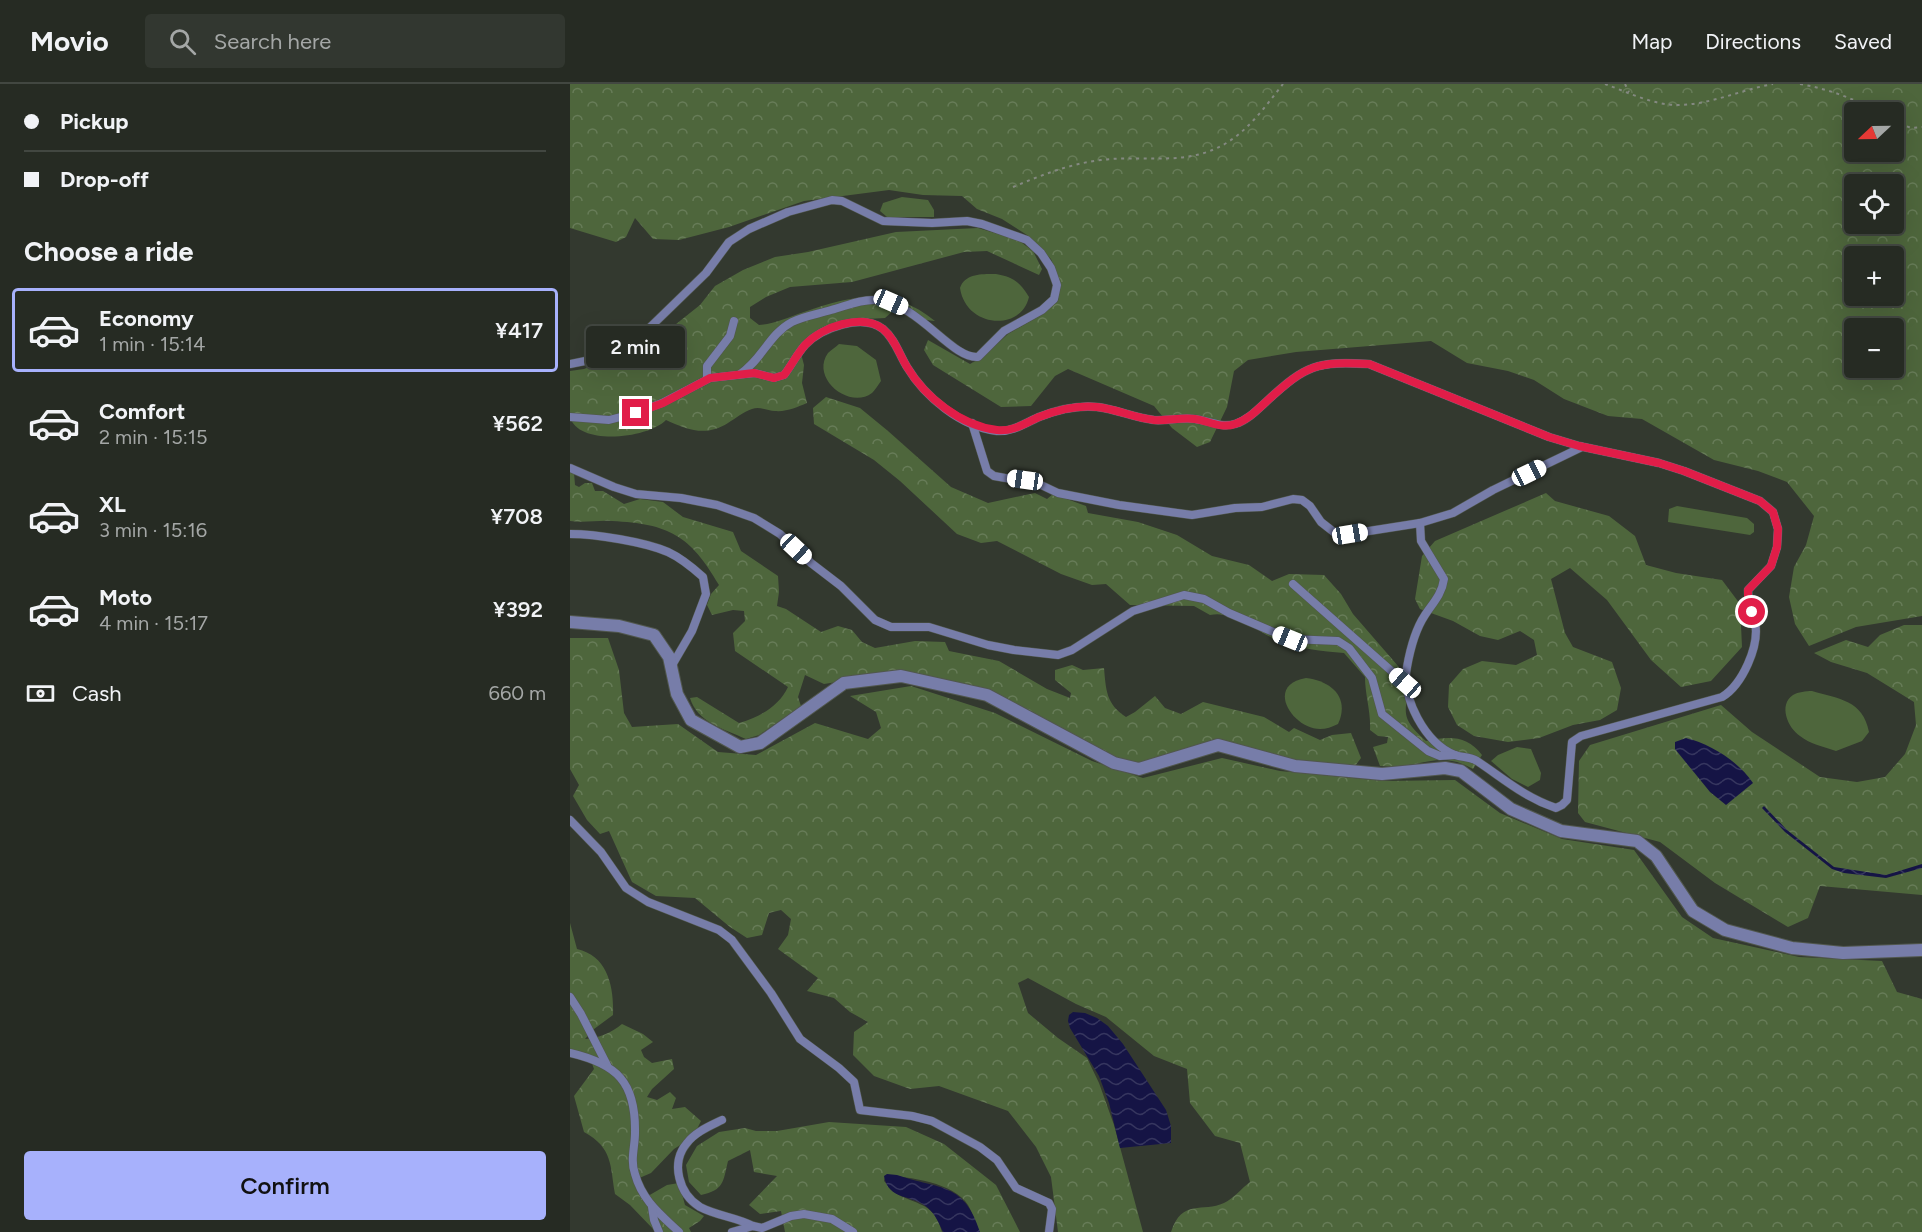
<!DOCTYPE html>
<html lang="en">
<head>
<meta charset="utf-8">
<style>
  :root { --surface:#262b23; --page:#323730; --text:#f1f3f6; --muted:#a4a7a6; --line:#424741; --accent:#a7b1fc }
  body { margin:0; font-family:Figtree,sans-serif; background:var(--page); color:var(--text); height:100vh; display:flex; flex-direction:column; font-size:22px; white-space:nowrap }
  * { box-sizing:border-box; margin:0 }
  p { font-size:20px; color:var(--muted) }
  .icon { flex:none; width:33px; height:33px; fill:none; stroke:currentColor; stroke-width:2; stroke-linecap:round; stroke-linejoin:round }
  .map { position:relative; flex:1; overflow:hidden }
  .drawer { display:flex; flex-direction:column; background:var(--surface); width:570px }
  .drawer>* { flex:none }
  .hud { display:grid; align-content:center; height:132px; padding:0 24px; background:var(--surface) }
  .needle { width:39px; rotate:248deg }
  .fabs { position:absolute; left:1274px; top:18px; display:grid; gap:12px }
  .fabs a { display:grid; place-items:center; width:60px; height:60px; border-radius:6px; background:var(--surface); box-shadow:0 6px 24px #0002,0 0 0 2px var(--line); font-size:30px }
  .end { position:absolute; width:27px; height:27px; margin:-14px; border:8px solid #e11d48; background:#fff; box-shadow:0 0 0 3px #fff }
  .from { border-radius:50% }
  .bubble { position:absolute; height:42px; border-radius:6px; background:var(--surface); box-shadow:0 6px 24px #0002,0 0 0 2px var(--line); font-size:20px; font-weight:600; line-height:42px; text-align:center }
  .car { position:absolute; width:18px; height:36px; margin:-18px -9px; border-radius:8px; box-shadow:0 0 4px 2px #0007; background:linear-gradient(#fff 24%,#345 0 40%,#fff 0 76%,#345 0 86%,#fff 0) }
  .hud b { display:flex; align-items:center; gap:21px; height:57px; font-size:22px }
  .hud b+b { border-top:2px solid var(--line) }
  .hud i { width:15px; height:15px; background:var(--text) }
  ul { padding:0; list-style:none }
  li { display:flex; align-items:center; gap:18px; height:84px; margin:0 12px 9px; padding:0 12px; border:3px solid transparent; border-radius:6px }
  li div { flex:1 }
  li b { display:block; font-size:22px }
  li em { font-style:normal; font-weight:600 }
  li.on { border-color:var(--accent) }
  li>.icon { width:54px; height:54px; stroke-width:1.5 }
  h2 { padding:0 24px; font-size:27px; line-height:72px }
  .pay { display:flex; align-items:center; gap:15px; height:66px; padding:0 24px; font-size:22px }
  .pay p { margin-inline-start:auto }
  .button { display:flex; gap:12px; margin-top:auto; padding:12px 24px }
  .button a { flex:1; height:69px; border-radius:6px; background:var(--accent); color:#111; font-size:24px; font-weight:600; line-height:69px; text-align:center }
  header { display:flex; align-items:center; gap:36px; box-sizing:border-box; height:84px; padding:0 30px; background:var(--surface); border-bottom:2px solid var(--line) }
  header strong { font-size:28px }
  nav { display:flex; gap:33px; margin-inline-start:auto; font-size:21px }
  .search { width:420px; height:54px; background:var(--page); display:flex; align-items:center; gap:15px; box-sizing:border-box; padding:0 21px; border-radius:6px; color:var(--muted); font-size:22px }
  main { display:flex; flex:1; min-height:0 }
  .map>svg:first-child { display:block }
  .green { fill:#4e663c }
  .forest { fill:url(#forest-crowns); fill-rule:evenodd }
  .water { fill:url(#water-waves) }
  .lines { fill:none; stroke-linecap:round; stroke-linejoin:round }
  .service-casing { stroke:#51574e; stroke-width:9 }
  .minor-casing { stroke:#51574e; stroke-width:14 }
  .path { stroke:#848981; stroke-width:2; stroke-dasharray:3 4.5; stroke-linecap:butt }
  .service { stroke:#777da9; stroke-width:8 }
  .minor { stroke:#777da9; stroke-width:12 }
  .route { stroke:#e11d48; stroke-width:8 }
</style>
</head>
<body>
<header>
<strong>Movio</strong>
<div class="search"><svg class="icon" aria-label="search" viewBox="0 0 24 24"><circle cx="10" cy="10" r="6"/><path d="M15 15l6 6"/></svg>Search here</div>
<nav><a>Map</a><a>Directions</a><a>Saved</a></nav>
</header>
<main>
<section class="drawer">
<div class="hud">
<b><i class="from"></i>Pickup</b>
<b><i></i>Drop-off</b>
</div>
<h2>Choose a ride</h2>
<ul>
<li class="on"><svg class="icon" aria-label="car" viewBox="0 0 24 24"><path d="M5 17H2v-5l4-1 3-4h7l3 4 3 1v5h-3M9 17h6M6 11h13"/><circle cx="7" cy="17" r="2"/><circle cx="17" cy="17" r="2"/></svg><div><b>Economy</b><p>1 min · 15:14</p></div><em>¥417</em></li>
<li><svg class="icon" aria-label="car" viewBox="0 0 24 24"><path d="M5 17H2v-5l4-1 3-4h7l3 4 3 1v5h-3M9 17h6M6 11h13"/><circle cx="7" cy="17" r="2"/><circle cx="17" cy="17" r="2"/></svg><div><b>Comfort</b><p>2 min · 15:15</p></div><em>¥562</em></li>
<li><svg class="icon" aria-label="car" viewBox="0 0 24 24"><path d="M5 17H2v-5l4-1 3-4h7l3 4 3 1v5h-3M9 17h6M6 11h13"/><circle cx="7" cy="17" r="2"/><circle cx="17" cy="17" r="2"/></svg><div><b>XL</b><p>3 min · 15:16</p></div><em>¥708</em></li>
<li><svg class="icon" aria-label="car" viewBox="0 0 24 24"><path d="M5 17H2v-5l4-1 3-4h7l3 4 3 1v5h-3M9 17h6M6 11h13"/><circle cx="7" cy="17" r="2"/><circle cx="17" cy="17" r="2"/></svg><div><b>Moto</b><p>4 min · 15:17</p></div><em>¥392</em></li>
</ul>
<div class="pay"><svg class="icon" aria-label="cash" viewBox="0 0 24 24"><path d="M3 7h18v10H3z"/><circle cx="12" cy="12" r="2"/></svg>Cash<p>660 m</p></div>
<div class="button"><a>Confirm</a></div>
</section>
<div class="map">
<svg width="1352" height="1148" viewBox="0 0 1352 1148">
  <defs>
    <pattern id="forest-crowns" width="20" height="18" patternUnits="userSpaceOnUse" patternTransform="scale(1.5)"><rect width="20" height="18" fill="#4e663c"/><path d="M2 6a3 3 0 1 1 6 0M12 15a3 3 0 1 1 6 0" fill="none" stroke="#677c58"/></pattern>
    <pattern id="water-waves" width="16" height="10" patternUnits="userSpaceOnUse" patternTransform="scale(1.5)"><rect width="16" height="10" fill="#151445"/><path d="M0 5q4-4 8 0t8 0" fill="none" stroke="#36365f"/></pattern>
  </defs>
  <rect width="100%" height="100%" fill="#33392f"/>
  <g class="green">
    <path d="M 332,113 L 358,116 L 364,126 L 364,133 L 317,133 L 310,127 L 313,119 Z"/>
    <path d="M 426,190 C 443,193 450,198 459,213 C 451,248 396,244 390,204 C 395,189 413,190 426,190 Z"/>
    <path d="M 269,260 L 287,262 L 306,276 L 311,297 C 308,301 305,306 302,309 C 279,326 240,294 258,269 C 261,266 266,263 269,260 Z"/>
    <path d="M 1107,422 L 1177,434 L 1184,440 L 1184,448 L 1180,451 L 1098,438 L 1099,425 Z"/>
    <path d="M 736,594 C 762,597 780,614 768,640 C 762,643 756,645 750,645 C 723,645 694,601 736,594 Z"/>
    <path d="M 1242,607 C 1269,615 1293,616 1299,648 L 1292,657 L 1266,667 C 1254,663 1240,660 1230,652 C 1218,644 1208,621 1223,611 C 1228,608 1236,607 1242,607 Z"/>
    <path d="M 947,663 L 961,665 L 971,689 L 970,696 L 958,703 L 942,695 L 921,677 L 928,671 Z"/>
  </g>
  <g class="forest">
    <path d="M 0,0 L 1352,0 L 1352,532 L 1286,543 L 1239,562 L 1225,540 L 1219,513 L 1224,483 L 1236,461 L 1244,432 L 1217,398 L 1188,387 L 1144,376 L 1072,335 L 1038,332 L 994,315 L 964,296 L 938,287 L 897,279 L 861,257 L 726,268 L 678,276 L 664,287 L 657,323 L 640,358 L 627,363 L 602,344 L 584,322 L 498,285 L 485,292 L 461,322 L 431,323 L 363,281 L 354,266 L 358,256 L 400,280 L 413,273 L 438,250 L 473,230 L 488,217 L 490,197 L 481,175 L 457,151 L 432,135 L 407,125 L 392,112 L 353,111 L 319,106 L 234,117 L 159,143 L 109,156 L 83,155 L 65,134 L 56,153 L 46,158 L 0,144 ZM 1284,28 L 1323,28 L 1323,68 L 1284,68 ZM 1284,100 L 1323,100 L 1323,140 L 1284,140 ZM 1284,172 L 1323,172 L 1323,212 L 1284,212 ZM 1284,244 L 1323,244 L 1323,284 L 1284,284 Z"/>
    <path d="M 408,144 L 448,156 L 463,167 L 472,185 L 469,191 L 417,167 L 394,168 L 282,198 L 220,203 L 196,213 L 180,223 L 180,234 L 189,241 C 204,240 219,233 234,228 C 283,211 322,202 365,237 L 356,236 L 332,219 L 315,234 L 277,236 L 251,245 L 229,262 L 234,281 L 232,299 L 237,319 C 227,323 217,328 205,327 C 198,327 190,322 182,325 C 173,328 166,334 158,339 C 136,353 118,346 96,336 C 79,354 9,363 0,333 C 0,324 0,298 0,287 L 14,285 L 86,256 L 130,221 L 145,202 L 173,186 L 205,173 L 238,168 L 326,148 Z"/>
    <path d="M 256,313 L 290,324 L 318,347 L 381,403 L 418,419 L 465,409 L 477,415 L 483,410 L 516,422 L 518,429 L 568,438 L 607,451 L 642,472 L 679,481 L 702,497 L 719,490 L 754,491 L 771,510 L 783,530 L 841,597 C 834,629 830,634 856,657 C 879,652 897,651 912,671 L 903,685 C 873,668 859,680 829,682 C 823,683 816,682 810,682 L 803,663 L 817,659 L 818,653 L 808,652 L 800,646 C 801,628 795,611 795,593 L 774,569 C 752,567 729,565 709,557 C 687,548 664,526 640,531 L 624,522 L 560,521 L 536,500 L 522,501 L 491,490 L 427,457 L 411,459 L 387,450 L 330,397 L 304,376 L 244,340 L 243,324 Z"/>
    <path d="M 0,387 L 4,389 L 5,401 L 9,403 L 15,399 L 22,399 L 25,407 L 33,407 L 54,420 L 70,415 L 93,418 L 113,433 L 163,448 L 171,467 L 208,492 L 209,508 L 207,522 L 216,525 L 251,548 L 268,542 L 282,546 L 292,558 L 305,564 L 345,557 L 375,558 L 379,567 L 429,577 L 477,605 L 500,614 L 501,609 L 485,596 L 485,586 L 502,581 L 513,586 L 534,584 C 536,606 536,620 556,633 L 565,628 L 585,612 L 595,624 L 611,630 L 633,618 L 694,633 L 719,648 L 724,644 L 750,656 L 762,651 L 781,649 L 791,674 L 785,682 L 741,680 L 631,661 C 611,664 594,674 574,678 C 563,681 551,676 540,673 L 417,607 L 329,588 L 254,600 L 235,591 L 228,613 L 231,622 L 189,651 L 176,655 C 154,645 127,638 120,614 L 127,613 L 169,639 C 190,633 209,622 218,603 L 165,567 L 163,549 L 175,537 L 174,527 L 163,526 L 142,531 L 137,521 L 141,510 L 149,501 C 120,451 99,440 42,437 C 28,436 14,439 0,437 Z"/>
    <path d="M 976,409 L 985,417 L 1039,432 L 1065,452 L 1076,481 L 1106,489 L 1152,496 L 1170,520 L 1172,563 L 1141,597 L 1111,603 L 1081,576 L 1037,516 L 1000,484 L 981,495 L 995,549 L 1003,563 L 1042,578 L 1051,604 L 1047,626 L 1030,636 L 1003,641 L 969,654 L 938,658 L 904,652 L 887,641 L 878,623 L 879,601 L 893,585 L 912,577 L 946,581 L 967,571 L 964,556 L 950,547 L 928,556 L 910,552 L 883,537 L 850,525 L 845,515 L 852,472 L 865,457 Z"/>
    <path d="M 1334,541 L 1352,541 L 1352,811 L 1250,802 L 1238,834 L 1218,843 L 1145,799 L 1090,758 L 1015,738 L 1008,729 L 1009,677 L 1020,661 L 1151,621 L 1182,648 L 1250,693 L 1287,698 L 1315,693 L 1335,670 L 1346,641 L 1344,618 L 1297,589 L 1261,578 L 1244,569 L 1276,556 L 1298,563 L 1310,551 Z"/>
    <path d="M 0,554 L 38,554 L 49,586 L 54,629 L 62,643 L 108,640 L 148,668 L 186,671 L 245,639 L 298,655 L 311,644 L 306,628 L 280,612 L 341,602 L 425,629 L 522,677 L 573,694 L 652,674 L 710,687 L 814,697 L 885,696 L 930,729 L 992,755 L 1064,766 L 1112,833 L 1143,854 L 1229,873 L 1312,877 L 1327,908 L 1352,915 L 1352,1148 L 601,1148 C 612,1114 633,1129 654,1119 C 664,1114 672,1104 680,1098 L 670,1059 L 645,1052 L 620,1019 L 617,985 L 584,972 L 536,933 L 506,920 L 458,894 L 448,899 L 458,929 L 488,954 L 517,974 L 529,999 L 544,1041 L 573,1148 L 488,1148 L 481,1093 L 466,1063 L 438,1027 L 369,1002 L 340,1005 L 304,992 L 283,971 L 284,948 L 298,938 L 280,928 L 264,914 L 237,907 L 248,894 L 208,865 L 218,851 L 221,835 L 211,826 L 199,829 L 192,851 L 177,854 L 160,843 L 125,814 L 86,812 L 62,798 L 39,747 L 30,750 L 17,736 L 3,712 L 9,701 L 0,685 Z"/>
    <path d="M 0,839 L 7,865 C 38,872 44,903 43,931 L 24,945 L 15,955 C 29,954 41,949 52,940 L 73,950 L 83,958 L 71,966 L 74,973 L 82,979 L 102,975 L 104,985 L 82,1005 L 77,1013 L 87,1016 L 100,1008 L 106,1014 L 102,1025 L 115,1023 L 131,1037 L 123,1053 L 104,1065 L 81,1089 L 67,1095 L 78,1112 L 97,1101 L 109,1099 L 115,1121 L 134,1132 L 130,1137 L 119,1144 L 121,1148 L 86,1148 L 60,1121 L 45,1110 C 40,1081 43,1064 14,1048 L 4,1012 L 24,985 L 20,974 L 0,965 Z"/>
    <path d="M 259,1038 L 336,1043 L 374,1060 L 426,1101 L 450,1148 L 408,1148 C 405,1140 403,1129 398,1121 C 385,1099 338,1092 315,1092 L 314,1097 C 319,1102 323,1108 329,1111 C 350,1122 364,1119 372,1148 L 215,1148 L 211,1127 L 190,1130 L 179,1121 L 207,1092 L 184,1088 L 180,1066 L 158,1077 C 153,1098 154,1106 131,1111 L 119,1098 L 116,1081 L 127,1062 L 149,1048 L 175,1044 L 186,1047 L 207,1047 Z"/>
  </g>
  <g class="water">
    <path d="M 1116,654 C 1141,660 1169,678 1183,699 L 1156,721 L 1140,708 L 1105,665 L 1105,658 Z"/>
    <path d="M 1194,722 L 1217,746 L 1264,783 L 1316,791 L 1352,780 L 1352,784 L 1316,794 L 1274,789 L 1262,785 L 1215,748 L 1192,724 Z"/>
    <path d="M 503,928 L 515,929 L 527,934 L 538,942 L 553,960 L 596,1026 L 601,1042 L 601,1059 L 550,1064 L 539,1019 L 529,992 L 500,944 L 498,937 L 499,931 Z"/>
    <path d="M 317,1090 L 327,1091 C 371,1106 394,1098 410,1148 L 373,1148 C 369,1139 365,1130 358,1124 C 343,1110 318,1117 314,1092 Z"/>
  </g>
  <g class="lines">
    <g class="service-casing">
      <g id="service">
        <path d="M 0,280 L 25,275 L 50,267 L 70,253 L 136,189 L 159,158 L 179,145 L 218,128 L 262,116 L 272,117 L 313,137 L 362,139 L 397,137 L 412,140 L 457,156 L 471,169 L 481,184 L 487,201 L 484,215 L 472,226 L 434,247 L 408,273 C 381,275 349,219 306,216 C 290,215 276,222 261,226 C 248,230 234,232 222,238 C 199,250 192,276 170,290"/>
        <path d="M 137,295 L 137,282 L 160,252 L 164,237"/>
        <path d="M 0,333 L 39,336 L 66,329 L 92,319 L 140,294 L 185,289 L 204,294 L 214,291 C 221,282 227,270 235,261 C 251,244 292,229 313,245 C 325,255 329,270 337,283 C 355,313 391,343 427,347 C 443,348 455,339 469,333 C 487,326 508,321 527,323 C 546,325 565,334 584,336 C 598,337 612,333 625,335 C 639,337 651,344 665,340 C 678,336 688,325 698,316 C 736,281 747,277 799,280 L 979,353 L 1009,362 L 1089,379 L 1114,387 L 1190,417 L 1203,428 L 1208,445 L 1207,463 L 1201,482 L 1178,506 C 1178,518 1183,527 1185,538 C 1190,562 1172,601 1152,613 L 1011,652 L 1002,658 L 997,716 L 992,721 L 986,724 C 954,713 934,695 907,677 C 899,672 893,674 885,671 C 855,659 831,614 837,583 C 840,566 845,546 855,531 C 863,519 872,510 874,495 L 851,457 L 850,439"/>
        <path d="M 402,339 L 417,387 L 424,392 L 469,400 L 488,409 L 549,421 L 622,431 L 665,424 L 692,423 L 723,415 L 732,416 L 740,422 L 751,438 L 765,449 L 780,450 L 850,439 L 883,429 L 923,406 L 1012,363"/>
        <path d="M 0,384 L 44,403 L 66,410 L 111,414 L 147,421 L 184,434 L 210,450 L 241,479 L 271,502 L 305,536 L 321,543 L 359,543 L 418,561 L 444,566 L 488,571 L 502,566 L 563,527 L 614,511 L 634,515 L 659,529 L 720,555 L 768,557 L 779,564 L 802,594 L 812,630 L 858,667 L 870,672 L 885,671"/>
        <path d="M 0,450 C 26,450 75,458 98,468 C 111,474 123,484 133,493 L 136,510 L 122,547 L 101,583"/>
        <path d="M 723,500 L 835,599"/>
        <path d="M 0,736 L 31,768 L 56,804 L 78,818 L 149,846 L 162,856 L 201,909 L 230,955 L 269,984 L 284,998 L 290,1026 L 342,1032 L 362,1037 L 410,1063 L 427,1076 L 446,1104 L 479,1119 L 482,1125 L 479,1148"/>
        <path d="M 0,913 L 11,930 L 37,981"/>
        <path d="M 0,969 C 47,980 66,998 65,1049 C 65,1063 60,1076 65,1090 C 72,1116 90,1130 109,1148"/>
        <path d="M 152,1036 C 140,1042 125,1048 117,1059 C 100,1079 109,1110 130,1123 C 147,1132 166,1133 183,1142"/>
        <path d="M 82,1123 L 84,1136 L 89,1148"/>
        <path d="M 162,1148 L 183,1142 L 192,1144 L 221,1132 L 234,1130 L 262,1135 L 283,1148"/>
      </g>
    </g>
    <g class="minor-casing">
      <path id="minor" d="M 0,538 L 49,542 L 84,551 L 99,573 L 107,610 L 121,636 L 170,663 L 190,659 L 274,599 L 331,592 L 417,611 L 544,679 L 569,685 L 648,661 L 725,682 L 812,690 L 875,684 L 891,687 L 941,725 L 991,747 L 1067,757 L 1086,772 L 1123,827 L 1155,846 L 1222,864 L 1273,869 L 1352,866"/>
    </g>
    <g class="path">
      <path d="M 1035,0 C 1057,8 1083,21 1107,21 C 1140,21 1170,6 1203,0"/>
      <path d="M 1055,0 L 1059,8"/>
      <path d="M 1230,0 C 1258,5 1283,14 1308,28"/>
      <path d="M 1323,37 L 1341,44 L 1352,43"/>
      <path d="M 443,103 C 472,91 499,80 531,76 C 578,70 621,85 664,54 C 684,39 698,19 713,0"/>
    </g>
    <use href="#service" class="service"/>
    <use href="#minor" class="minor"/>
  </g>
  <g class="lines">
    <path class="route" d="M 66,329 L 93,319 L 140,294 L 184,289 L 204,294 L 214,291 C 221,282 227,270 235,261 C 251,243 292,229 313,245 C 325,255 329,270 337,283 C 355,313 391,342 427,346 C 443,348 455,339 469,333 C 487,326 508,321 527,323 C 546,325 565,334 584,336 C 598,337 612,333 625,335 C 639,337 651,345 665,340 C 678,336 688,325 698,316 C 736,281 747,277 799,280 L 979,353 L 1009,362 L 1089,379 L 1114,387 L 1190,417 L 1203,428 L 1208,445 L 1207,463 L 1201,482 L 1178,506 L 1178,517 L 1182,528"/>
  </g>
</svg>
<div class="fabs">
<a><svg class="needle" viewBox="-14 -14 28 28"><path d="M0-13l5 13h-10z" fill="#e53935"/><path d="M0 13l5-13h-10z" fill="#a4a7a6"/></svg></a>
<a><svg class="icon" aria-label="locate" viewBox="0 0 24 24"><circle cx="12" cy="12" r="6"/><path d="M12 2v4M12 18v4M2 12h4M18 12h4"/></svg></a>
<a>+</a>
<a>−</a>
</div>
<i class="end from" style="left:1182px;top:528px"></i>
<i class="end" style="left:66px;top:329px"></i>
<div class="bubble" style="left:16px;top:242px;width:99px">2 min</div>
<i class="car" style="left:321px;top:218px;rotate:114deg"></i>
<i class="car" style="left:959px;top:389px;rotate:64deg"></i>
<i class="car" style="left:455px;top:396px;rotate:278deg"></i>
<i class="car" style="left:780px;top:450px;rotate:81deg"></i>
<i class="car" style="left:226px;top:465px;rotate:133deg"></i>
<i class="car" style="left:720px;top:555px;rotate:292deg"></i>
<i class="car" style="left:835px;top:599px;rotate:311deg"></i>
</div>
</main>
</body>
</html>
